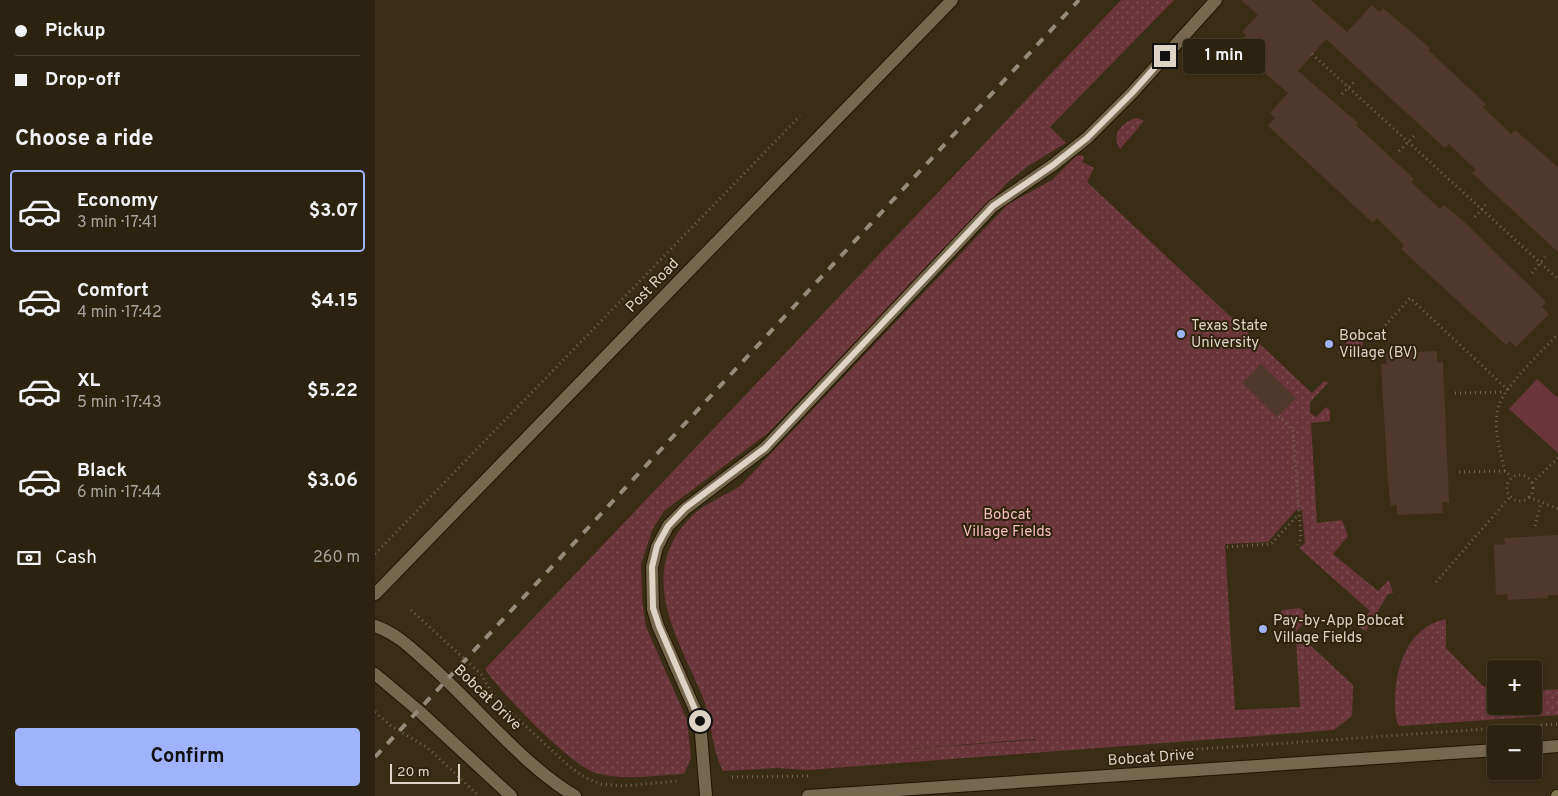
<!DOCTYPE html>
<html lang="en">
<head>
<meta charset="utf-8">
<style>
  :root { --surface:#2c2210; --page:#342a19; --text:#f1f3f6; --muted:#a6a49f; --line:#483f30; --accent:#9fb3fd }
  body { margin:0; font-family:Overpass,sans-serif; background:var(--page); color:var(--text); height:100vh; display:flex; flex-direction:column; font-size:19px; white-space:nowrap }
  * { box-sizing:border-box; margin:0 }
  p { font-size:16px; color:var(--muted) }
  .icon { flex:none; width:28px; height:28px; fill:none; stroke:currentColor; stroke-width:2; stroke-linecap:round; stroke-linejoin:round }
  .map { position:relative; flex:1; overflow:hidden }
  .drawer { display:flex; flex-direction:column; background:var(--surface); width:375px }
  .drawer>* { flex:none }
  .top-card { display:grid; align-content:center; height:110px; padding:0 15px; background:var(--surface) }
  .fabs { position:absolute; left:1112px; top:660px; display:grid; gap:10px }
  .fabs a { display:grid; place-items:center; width:55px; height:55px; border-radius:5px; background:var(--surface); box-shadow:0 1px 4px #0004,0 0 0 1px var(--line); font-size:25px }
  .scale { position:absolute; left:15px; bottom:12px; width:70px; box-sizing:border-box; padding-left:5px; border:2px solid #ddd4c7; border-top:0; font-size:14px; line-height:18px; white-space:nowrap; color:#ddd4c7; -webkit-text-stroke:4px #30230b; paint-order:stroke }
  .end { position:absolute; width:22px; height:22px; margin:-11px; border:6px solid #ddd4c7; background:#111; box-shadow:0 0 0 2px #111 }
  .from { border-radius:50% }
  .bubble { position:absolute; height:35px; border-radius:5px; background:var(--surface); box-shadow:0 1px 4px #0004,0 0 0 1px var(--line); font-size:16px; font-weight:700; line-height:35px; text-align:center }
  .top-card b { display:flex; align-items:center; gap:18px; height:48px; font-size:19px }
  .top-card b+b { border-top:1px solid var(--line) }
  .top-card i { width:12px; height:12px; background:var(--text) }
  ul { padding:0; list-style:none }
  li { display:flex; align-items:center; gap:15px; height:82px; margin:0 10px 8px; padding:0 5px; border:2px solid transparent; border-radius:5px }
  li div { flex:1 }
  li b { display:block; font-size:19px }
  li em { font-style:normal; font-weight:700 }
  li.current { border-color:var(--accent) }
  li>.icon { width:45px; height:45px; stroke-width:1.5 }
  h2 { padding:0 15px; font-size:22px; line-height:60px }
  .pay { display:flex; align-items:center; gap:12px; height:55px; padding:0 15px; font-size:19px }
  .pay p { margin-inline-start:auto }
  .action { display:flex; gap:10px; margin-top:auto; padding:10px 15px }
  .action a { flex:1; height:58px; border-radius:5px; background:var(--accent); color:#111; font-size:20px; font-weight:700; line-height:58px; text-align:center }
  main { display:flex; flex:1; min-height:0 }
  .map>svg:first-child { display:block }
  .grass { fill:url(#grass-dots); fill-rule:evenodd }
  .pitch { fill:#6b353c }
  .building { fill:#51382c }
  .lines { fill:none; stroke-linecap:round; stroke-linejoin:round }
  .service-casing { stroke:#211500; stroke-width:14 }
  .tertiary-casing { stroke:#211500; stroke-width:14 }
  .secondary-casing { stroke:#211500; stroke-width:14 }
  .path { stroke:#736754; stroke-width:3; stroke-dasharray:1 4; stroke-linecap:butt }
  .service { stroke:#76684f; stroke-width:12 }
  .tertiary { stroke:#76684f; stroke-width:12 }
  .secondary { stroke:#817a4e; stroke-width:12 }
  .rail { stroke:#968b7a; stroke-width:4; stroke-dasharray:9 9; stroke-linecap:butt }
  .route { stroke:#ddd4c7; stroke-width:6 }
  .poi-dot { fill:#9fb3fd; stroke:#30230b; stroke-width:2 }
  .labels { text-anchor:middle; stroke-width:4; stroke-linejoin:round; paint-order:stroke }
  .street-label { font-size:15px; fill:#ddd4c7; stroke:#30230b }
  .poi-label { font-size:15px; fill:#ddd4c7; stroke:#30230b; text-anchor:start }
  .park-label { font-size:15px; fill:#f7bcc0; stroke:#30230b }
</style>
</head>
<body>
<main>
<section class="drawer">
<div class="top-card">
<b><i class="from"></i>Pickup</b>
<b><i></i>Drop-off</b>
</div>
<h2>Choose a ride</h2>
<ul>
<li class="current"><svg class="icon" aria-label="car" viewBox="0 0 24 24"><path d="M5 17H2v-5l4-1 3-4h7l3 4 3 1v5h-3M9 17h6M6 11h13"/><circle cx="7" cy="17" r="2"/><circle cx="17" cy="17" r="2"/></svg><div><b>Economy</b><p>3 min · 17:41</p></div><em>$3.07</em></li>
<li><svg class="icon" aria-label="car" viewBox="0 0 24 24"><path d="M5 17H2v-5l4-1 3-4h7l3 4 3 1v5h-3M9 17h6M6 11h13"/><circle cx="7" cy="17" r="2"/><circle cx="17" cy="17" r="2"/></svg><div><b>Comfort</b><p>4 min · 17:42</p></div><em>$4.15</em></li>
<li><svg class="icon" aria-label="car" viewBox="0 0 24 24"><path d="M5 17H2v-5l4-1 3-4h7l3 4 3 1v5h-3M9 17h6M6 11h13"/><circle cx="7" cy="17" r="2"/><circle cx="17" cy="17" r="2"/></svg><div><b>XL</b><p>5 min · 17:43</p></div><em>$5.22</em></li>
<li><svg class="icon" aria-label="car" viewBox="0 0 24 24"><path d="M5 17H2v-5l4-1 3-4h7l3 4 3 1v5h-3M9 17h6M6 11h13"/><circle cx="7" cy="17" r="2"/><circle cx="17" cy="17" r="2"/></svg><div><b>Black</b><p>6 min · 17:44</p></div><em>$3.06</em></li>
</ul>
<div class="pay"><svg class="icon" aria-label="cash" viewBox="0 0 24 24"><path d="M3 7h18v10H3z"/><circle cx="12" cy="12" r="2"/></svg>Cash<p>260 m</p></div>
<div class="action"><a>Confirm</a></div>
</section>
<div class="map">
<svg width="1183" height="796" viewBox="0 0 1183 796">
  <defs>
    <pattern id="grass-dots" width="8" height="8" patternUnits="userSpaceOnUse" patternTransform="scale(1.25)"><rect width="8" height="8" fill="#6b353c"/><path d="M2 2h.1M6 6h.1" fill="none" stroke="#805157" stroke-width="1.8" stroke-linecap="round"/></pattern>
  </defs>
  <rect width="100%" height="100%" fill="#3a2d16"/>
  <g class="grass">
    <path d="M 746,0 L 799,0 L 675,127 L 691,143 L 653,166 L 632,183 L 393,433 L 289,511 L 278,528 L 266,564 L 267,599 L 271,627 L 312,720 L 316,758 L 309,774 C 280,775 249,781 221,773 C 196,766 126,693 110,669 Z"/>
    <path d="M 762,118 L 769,121 L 745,149 C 735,134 747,122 762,118 Z"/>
    <path d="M 707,155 L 709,158 L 707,162 L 719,168 L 712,182 L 937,393 L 949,381 L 953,383 L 935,402 L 935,413 L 941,417 L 951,407 L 955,410 L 955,421 L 936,423 L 942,523 L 967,520 L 973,536 L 958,554 L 1003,591 L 1014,580 L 1018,593 L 1013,594 L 991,631 L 984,627 L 995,611 L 924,548 L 930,543 L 927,510 L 921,510 L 893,542 L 850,544 L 860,710 L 925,707 L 920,622 L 901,622 L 901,619 L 907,610 L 925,608 L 931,613 L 932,619 L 921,632 L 978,685 L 977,716 L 959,730 L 432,770 L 401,768 L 348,771 C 336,748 337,720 327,695 C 302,636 260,573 317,516 C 330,503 350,496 365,486 L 633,204 L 677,180 L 701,156 ZM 660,739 L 660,740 L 519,750 Z"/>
    <path d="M 985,329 L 988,344 C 983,352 979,355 969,356 L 963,352 Z"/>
    <path d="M 1071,619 L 1071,648 L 1109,687 L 1121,673 L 1121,706 L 1159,706 L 1159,691 L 1183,689 L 1183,715 L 1024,726 C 1020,718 1020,707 1020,699 C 1021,664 1034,627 1071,619 Z"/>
  </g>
  <path class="pitch" d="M 1162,379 L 1183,398 L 1183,453 L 1134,409 Z"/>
  <g class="building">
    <path d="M 866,0 L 936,0 L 972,32 L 997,5 L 1004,12 L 1008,8 L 1055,48 L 1053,50 L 1111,104 L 1108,107 L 1136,134 L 1140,130 L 1183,167 L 1183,252 L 1097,173 L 1101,170 L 1074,144 L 1070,148 L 951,39 L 923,71 L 983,123 L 981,125 L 1039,179 L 1036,182 L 1065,209 L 1069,205 L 1086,219 L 1171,302 L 1167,307 L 1174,314 L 1141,347 L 1135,341 L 1131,345 L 1026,249 L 1029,245 L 1002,218 L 998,223 L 893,126 L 900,118 L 895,113 L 913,93 L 860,47 L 871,35 L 867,32 L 883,15 Z"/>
    <path d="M 1062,351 L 1062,362 L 1068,362 L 1074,502 L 1067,502 L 1068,513 L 1022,515 L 1022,505 L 1016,506 L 1013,483 L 1006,364 L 1012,364 L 1011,354 Z"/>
    <path d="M 886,364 L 921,398 L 902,417 L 867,383 Z"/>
    <path d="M 1183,535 L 1183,595 L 1173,595 L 1173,598 L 1133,600 L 1132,594 L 1121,595 L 1119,545 L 1130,544 L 1129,538 Z"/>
  </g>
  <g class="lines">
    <g class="service-casing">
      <path id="service" d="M 331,796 L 325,721 L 283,626 L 278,609 L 277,567 L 282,547 L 293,526 L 310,509 L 390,448 L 618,206 L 678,165 L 712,138 L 757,93 L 841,0"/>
    </g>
    <g class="tertiary-casing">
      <g id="tertiary">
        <path d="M 0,594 L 577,0"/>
        <path d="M 0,626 C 23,634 38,650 55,665 C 101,706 149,766 200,796"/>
        <path d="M 0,674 L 44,711 L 136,796"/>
        <path d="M 1159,748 L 1183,746"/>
        <path d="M 433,796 L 1121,750"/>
      </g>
    </g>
    <g class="secondary-casing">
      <path id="secondary" d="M 1182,796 L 1183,796"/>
    </g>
    <g class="path">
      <path d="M 937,54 L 1183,279"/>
      <path d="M 967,94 L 980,81"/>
      <path d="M 1024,151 L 1039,136"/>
      <path d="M 1100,217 L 1112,203"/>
      <path d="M 1157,273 L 1170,257"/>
      <path d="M 1007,329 L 1035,298 L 1133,390"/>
      <path d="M 1080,393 L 1130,392"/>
      <path d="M 904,416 L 918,431 L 926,538 L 923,545"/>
      <path d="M 1130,471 C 1125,450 1117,427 1124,405 C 1130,386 1168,350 1183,334"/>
      <path d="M 1084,472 L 1130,471 L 1137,477"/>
      <circle cx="1145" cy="488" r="13"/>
      <path d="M 1157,483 L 1183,458"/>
      <path d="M 1154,497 L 1183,509"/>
      <path d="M 1160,526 L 1166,503"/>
      <path d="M 852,547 L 896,544 L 924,514"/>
      <path d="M 0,554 L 425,116"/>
      <path d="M 1061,582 L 1135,497"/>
      <path d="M 36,610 L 106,674 L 120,698 L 195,767 L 211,778 L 226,784 L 247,786 L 302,781"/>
      <path d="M 0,712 L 16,726 L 53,748 L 104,796"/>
      <path d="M 797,751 L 1183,724"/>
      <path d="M 357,777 L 434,776"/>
    </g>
    <use href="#service" class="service"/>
    <use href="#tertiary" class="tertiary"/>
    <use href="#secondary" class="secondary"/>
    <path class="rail" d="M 0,757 L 704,0"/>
  </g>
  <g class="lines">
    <path class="route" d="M 325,721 L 284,626 L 278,608 L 277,567 L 282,546 L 293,526 L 310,508 L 390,448 L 618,206 L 678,165 L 712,138 L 757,93 L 790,56"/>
  </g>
  <g class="poi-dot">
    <circle cx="806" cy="334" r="5"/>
    <circle cx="954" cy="344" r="5"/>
    <circle cx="888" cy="629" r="5"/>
  </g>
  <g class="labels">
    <g class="street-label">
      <text transform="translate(277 285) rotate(-46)" y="5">Post Road</text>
      <text transform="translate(113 697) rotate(44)" y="5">Bobcat Drive</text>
      <text transform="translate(776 757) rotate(-4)" y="5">Bobcat Drive</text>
    </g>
    <g class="poi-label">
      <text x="816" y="330">Texas State<tspan x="816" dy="17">University</tspan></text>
      <text x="964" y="340">Bobcat<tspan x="964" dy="17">Village (BV)</tspan></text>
      <text x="898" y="625">Pay-by-App Bobcat<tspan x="898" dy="17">Village Fields</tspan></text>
    </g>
    <g class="park-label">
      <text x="632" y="519">Bobcat<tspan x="632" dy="17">Village Fields</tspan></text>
    </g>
  </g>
</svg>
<div class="fabs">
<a>+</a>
<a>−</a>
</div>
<div class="scale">20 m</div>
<i class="end from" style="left:325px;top:721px"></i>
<i class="end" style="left:790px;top:56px"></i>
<div class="bubble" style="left:808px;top:39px;width:82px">1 min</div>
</div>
</main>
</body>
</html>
